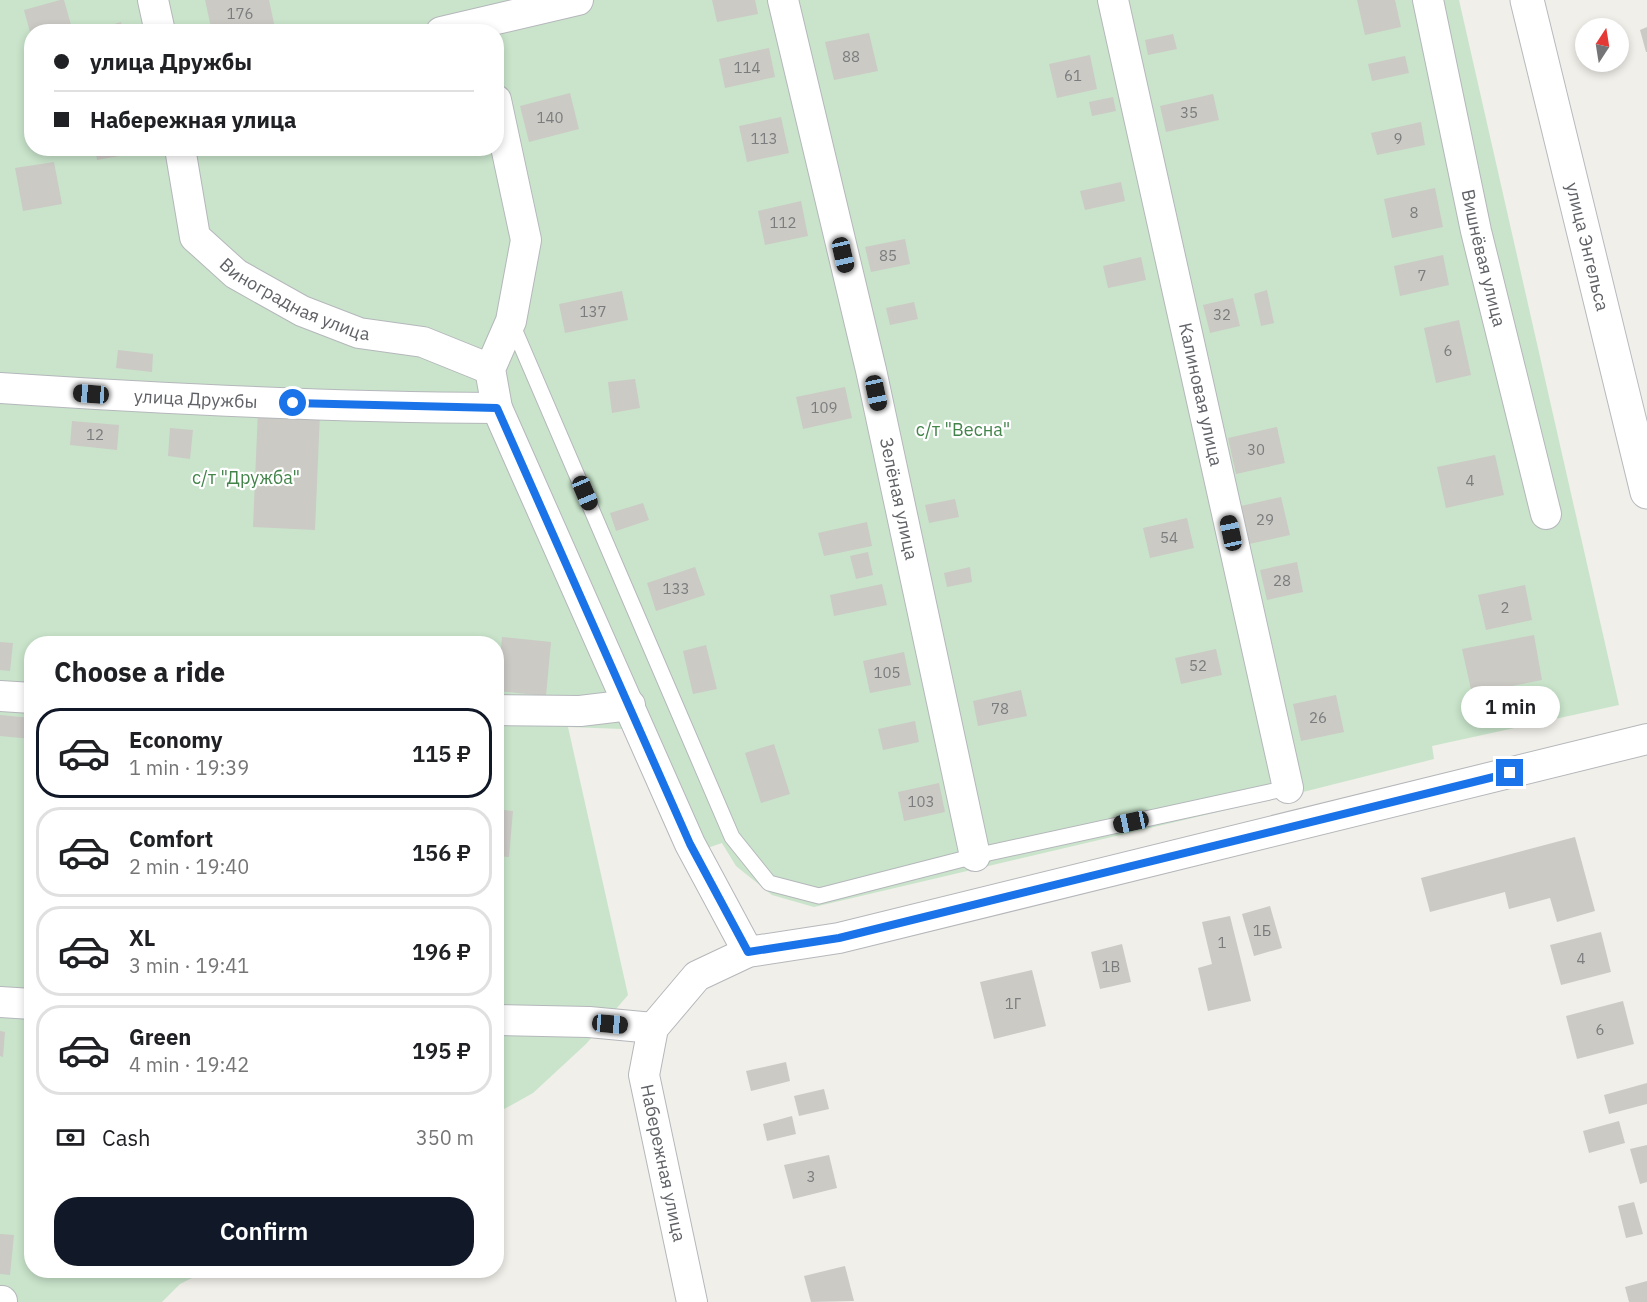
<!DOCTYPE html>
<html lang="en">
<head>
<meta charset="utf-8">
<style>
  :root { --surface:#fff; --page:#f6f6f6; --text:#202124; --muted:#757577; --line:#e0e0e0; --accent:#111827 }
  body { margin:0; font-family:"IBM Plex Sans",sans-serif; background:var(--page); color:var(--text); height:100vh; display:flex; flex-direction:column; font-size:22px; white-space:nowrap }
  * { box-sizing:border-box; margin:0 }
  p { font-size:20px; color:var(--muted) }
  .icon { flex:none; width:33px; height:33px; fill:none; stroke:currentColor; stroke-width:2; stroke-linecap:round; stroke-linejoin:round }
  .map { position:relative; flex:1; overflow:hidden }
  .sheet { position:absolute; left:24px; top:636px; width:480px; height:642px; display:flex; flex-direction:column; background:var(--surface); border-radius:24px; box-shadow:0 3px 9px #0003 }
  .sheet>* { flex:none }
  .top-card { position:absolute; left:24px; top:24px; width:480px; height:132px; border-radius:24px; box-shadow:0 3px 9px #0003; display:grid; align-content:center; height:132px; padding:0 30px; background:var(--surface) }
  .needle { width:39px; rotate:12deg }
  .controls { position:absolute; left:1575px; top:18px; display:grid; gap:12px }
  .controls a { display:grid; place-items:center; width:54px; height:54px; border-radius:50%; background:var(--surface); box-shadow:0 3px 9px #0003; font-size:30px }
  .end { position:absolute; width:27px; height:27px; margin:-14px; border:8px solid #1a73e8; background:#fff; box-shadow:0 0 0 3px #fff }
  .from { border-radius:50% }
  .bubble { position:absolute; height:42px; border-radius:21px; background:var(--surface); box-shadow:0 3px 9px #0003; font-size:20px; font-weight:600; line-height:42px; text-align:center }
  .car { position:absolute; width:18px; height:36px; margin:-18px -9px; border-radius:8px; box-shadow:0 0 4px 2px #0007; background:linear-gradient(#222 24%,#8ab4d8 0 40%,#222 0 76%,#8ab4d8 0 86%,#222 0) }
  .top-card b { display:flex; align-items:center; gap:21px; height:57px; font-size:22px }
  .top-card b+b { border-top:2px solid var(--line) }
  .top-card i { width:15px; height:15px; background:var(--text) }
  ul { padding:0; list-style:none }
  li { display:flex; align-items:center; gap:18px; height:90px; margin:0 12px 9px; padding:0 18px; border:3px solid var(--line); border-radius:24px }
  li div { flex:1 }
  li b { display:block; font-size:22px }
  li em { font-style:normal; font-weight:600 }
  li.active { border-color:var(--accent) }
  li>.icon { width:54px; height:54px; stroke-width:1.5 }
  h2 { padding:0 30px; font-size:27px; line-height:72px }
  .pay { display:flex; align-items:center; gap:15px; height:66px; padding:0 30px; font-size:22px }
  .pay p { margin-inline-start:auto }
  .primary-button { display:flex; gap:12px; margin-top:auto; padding:12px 30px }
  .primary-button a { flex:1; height:69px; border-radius:24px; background:var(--accent); color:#fff; font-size:24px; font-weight:600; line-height:69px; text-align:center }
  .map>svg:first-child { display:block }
  .green { fill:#c9e4cb; fill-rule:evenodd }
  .building { fill:#cbcac5 }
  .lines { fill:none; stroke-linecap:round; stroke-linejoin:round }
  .lane-casing { stroke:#b5b7bb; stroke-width:17 }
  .street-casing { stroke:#b5b7bb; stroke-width:32 }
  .secondary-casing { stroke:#b7b9be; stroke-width:35 }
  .lane { stroke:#fff; stroke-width:15 }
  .street { stroke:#fff; stroke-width:30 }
  .secondary { stroke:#fff; stroke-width:33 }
  .route { stroke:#1a73e8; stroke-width:8 }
  .labels { text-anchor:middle; stroke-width:4.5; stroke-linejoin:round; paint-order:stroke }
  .number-label { font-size:15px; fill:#7b7c7e }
  .street-label { font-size:18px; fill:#606267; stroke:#fff }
  .park-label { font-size:18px; fill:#42844a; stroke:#fff }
</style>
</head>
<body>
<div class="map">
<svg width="1647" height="1302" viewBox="0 0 1647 1302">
  <rect width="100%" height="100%" fill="#f0efe9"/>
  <path class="green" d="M 0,0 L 1459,0 L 1619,705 L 1432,746 L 1434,759 L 1299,793 L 814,907 L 772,895 L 736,866 L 722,843 L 684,856 L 623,729 L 568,727 L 628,995 L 586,1044 L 533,1093 L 497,1113 L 496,644 L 32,644 L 32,1270 L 206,1271 L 180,1284 L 162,1302 L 0,1302 ZM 32,32 L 496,32 L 496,148 L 32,148 Z"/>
  <g class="building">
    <path d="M 60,0 L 64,0 L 73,32 L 30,32 L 24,10 Z"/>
    <path d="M 205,0 L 269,0 L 275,28 L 261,32 L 212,32 Z"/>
    <path d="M 712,0 L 755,0 L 758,14 L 717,22 Z"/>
    <path d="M 1357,0 L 1395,0 L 1401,27 L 1365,35 Z"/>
    <path d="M 121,22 L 123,32 L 91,32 L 91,31 Z"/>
    <path d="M 1647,27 L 1647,52 L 1646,52 L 1640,30 Z"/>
    <path d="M 869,33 L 878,71 L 834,80 L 825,42 Z"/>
    <path d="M 1173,34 L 1177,49 L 1148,55 L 1145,40 Z"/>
    <path d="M 769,48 L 775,77 L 725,88 L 719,59 Z"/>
    <path d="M 1090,55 L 1097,89 L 1057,98 L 1049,64 Z"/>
    <path d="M 1405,56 L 1409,73 L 1372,81 L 1368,64 Z"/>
    <path d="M 570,93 L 579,129 L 529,142 L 520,106 Z"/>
    <path d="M 1213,94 L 1219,120 L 1166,132 L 1160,106 Z"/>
    <path d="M 1113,97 L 1116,111 L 1092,116 L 1089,102 Z"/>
    <path d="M 781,117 L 789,153 L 747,162 L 739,126 Z"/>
    <path d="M 1421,122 L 1425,145 L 1377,155 L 1371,133 Z"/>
    <path d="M 95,148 L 135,148 L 136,153 L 97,160 Z"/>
    <path d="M 54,162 L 62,204 L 23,211 L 15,168 Z"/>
    <path d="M 1121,182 L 1125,201 L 1085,210 L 1080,191 Z"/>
    <path d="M 1435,188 L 1443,227 L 1392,238 L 1384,199 Z"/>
    <path d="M 801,201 L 808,236 L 765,245 L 758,211 Z"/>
    <path d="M 905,239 L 910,264 L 871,272 L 865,247 Z"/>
    <path d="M 1443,255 L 1449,285 L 1400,296 L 1394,266 Z"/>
    <path d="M 1141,257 L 1146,280 L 1108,288 L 1103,266 Z"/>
    <path d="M 1267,290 L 1274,323 L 1261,326 L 1254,294 Z"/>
    <path d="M 622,291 L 628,320 L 565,333 L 559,304 Z"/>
    <path d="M 1233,298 L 1240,326 L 1210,333 L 1203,305 Z"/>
    <path d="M 914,302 L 918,319 L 890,325 L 886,308 Z"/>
    <path d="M 1459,320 L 1471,375 L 1436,383 L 1424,328 Z"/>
    <path d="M 118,350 L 153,354 L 152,372 L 116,368 Z"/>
    <path d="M 635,379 L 640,408 L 612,413 L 608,382 Z"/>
    <path d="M 845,387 L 852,418 L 803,429 L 796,397 Z"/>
    <path d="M 258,410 L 320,413 L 315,530 L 253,527 Z"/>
    <path d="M 72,421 L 119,425 L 117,450 L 70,445 Z"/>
    <path d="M 1277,427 L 1285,463 L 1236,474 L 1228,438 Z"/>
    <path d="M 170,428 L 193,430 L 190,459 L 168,456 Z"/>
    <path d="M 1495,455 L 1504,495 L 1446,508 L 1437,467 Z"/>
    <path d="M 1281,497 L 1290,535 L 1249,544 L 1241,506 Z"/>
    <path d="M 955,499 L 959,517 L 929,523 L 925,505 Z"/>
    <path d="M 643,503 L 649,520 L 616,531 L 610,513 Z"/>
    <path d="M 1187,518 L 1194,548 L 1150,558 L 1143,528 Z"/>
    <path d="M 867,522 L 872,546 L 824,556 L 818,533 Z"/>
    <path d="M 868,552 L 873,575 L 856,579 L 850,556 Z"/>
    <path d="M 1297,562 L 1303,592 L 1267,600 L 1260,570 Z"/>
    <path d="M 695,567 L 705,595 L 656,611 L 647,583 Z"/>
    <path d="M 970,567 L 972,582 L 947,587 L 944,573 Z"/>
    <path d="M 882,584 L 887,605 L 834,616 L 830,595 Z"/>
    <path d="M 1525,585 L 1532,620 L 1486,630 L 1478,595 Z"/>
    <path d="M 1534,635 L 1542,680 L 1472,694 L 1462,649 Z"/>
    <path d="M 502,637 L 551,642 L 546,696 L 497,691 Z"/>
    <path d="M 0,642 L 13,643 L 10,671 L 0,670 Z"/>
    <path d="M 706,645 L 717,689 L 693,694 L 683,651 Z"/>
    <path d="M 1216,649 L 1222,675 L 1181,684 L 1175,658 Z"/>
    <path d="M 904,652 L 911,685 L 870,693 L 863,661 Z"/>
    <path d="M 1021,690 L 1027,716 L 978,726 L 973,701 Z"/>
    <path d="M 1336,695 L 1344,732 L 1301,741 L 1293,704 Z"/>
    <path d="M 0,715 L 32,718 L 32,739 L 0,736 Z"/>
    <path d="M 915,721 L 919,742 L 883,750 L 878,729 Z"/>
    <path d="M 774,744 L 790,794 L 761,803 L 745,753 Z"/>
    <path d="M 939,783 L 945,812 L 904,821 L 898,792 Z"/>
    <path d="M 496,809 L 513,811 L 509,857 L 496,856 Z"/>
    <path d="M 1575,837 L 1595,911 L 1557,922 L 1550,898 L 1509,909 L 1505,892 L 1430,912 L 1421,878 Z"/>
    <path d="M 1270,906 L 1282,948 L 1254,956 L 1242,914 Z"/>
    <path d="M 1230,916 L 1251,1001 L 1208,1011 L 1198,968 L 1212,964 L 1202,922 Z"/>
    <path d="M 1601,932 L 1611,972 L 1561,985 L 1550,945 Z"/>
    <path d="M 1122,944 L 1131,982 L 1100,989 L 1091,952 Z"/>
    <path d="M 1032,970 L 1046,1026 L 994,1039 L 980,982 Z"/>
    <path d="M 1623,1001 L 1634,1044 L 1577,1059 L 1566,1016 Z"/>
    <path d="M 0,1031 L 5,1032 L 3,1057 L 0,1056 Z"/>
    <path d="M 786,1062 L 790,1081 L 751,1091 L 746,1071 Z"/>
    <path d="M 1647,1083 L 1647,1104 L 1609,1114 L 1604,1095 Z"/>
    <path d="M 824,1089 L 829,1109 L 799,1116 L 794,1096 Z"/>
    <path d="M 792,1116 L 796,1134 L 767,1141 L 763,1124 Z"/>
    <path d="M 1619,1121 L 1625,1143 L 1589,1153 L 1583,1131 Z"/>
    <path d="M 1647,1145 L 1647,1182 L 1640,1184 L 1630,1149 Z"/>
    <path d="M 829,1155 L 837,1188 L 793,1199 L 784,1165 Z"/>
    <path d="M 29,1167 L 32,1167 L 32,1208 L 26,1207 Z"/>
    <path d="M 1634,1202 L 1643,1234 L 1626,1238 L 1618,1206 Z"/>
    <path d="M 0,1234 L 14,1235 L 10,1275 L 0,1274 Z"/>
    <path d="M 845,1266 L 854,1301 L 811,1302 L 804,1276 Z"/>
    <path d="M 1647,1281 L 1647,1302 L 1629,1302 L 1625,1287 Z"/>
  </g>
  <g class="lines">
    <g class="lane-casing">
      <path id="lane" d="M 512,324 L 732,837 L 769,883 L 819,896 L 975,856 L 1288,788"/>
    </g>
    <g class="street-casing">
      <g id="street">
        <path d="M 153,0 L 160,32"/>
        <path id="s1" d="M 783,0 L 871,370 L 975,856"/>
        <path id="s2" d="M 1113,0 L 1288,788"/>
        <path id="s3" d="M 1428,0 L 1476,231 L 1546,514"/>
        <path d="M 441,32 L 578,0"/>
        <path d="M 496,100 L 526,240 L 511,321 L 490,369 L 497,408 L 690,844 L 748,952"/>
        <path id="s4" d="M 180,148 L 195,237 L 236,274 L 302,311 L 359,333 L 423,342 L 490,369"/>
        <path id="s5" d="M 0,388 C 165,399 331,407 497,408"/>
        <path d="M 0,696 L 32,698"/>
        <path d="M 496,710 L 580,711 L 630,705"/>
        <path d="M 0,1002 L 32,1004"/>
        <path d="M 496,1020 L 589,1022 L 653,1028"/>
        <path d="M 0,1301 L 2,1301"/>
        <path d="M 692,1302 L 644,1075 L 653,1028 L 697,976 L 748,952 L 839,938 L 1647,739"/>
      </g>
    </g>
    <g class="secondary-casing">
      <g id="secondary">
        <path id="s6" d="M 1527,0 L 1647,492"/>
      </g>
    </g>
    <use href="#lane" class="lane"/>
    <use href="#street" class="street"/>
    <use href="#secondary" class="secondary"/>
  </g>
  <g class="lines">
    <path class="route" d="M 293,403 L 497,408 L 690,844 L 748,952 L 839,938 L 1510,773"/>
  </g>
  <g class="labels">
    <g class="number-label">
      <text x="240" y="19">176</text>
      <text x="851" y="62">88</text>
      <text x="747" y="73">114</text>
      <text x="1073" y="81">61</text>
      <text x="1189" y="118">35</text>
      <text x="550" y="123">140</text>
      <text x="764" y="144">113</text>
      <text x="1398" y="144">9</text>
      <text x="1414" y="218">8</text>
      <text x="783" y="228">112</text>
      <text x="888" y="261">85</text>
      <text x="1422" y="281">7</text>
      <text x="593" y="317">137</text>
      <text x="1222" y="320">32</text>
      <text x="1448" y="356">6</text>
      <text x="824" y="413">109</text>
      <text x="95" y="440">12</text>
      <text x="1256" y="455">30</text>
      <text x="1470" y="486">4</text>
      <text x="1265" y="525">29</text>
      <text x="1169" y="543">54</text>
      <text x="1282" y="586">28</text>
      <text x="676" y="594">133</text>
      <text x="1505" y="613">2</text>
      <text x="1198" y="671">52</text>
      <text x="887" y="678">105</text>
      <text x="1000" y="714">78</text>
      <text x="1318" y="723">26</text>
      <text x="921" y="807">103</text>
      <text x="1262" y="936">1Б</text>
      <text x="1222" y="948">1</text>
      <text x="1581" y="964">4</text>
      <text x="1111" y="972">1В</text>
      <text x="1013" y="1009">1Г</text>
      <text x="1600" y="1035">6</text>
      <text x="811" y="1182">3</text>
    </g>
    <g class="street-label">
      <text dy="6" stroke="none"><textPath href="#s6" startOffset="254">улица Энгельса</textPath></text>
      <text dy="6" stroke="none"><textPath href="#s3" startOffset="264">Вишнёвая улица</textPath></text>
      <text dy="6" stroke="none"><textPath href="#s4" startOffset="210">Виноградная улица</textPath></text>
      <text dy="6" stroke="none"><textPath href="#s2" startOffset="404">Калиновая улица</textPath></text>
      <text dy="6" stroke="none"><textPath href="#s5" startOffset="196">улица Дружбы</textPath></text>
      <text dy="6" stroke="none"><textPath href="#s1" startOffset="512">Зелёная улица</textPath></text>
      <text transform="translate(663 1163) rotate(78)" y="6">Набережная улица</text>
    </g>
    <g class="park-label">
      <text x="963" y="436">с/т "Весна"</text>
      <text x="246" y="484">с/т "Дружба"</text>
    </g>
  </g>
</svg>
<div class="controls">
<a><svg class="needle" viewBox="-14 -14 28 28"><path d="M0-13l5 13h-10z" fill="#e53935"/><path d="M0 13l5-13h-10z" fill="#757577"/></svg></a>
</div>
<i class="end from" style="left:293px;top:403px"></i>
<i class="end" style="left:1510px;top:773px"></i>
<div class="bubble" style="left:1461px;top:686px;width:99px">1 min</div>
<i class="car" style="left:843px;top:255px;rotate:167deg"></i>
<i class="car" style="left:876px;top:393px;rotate:168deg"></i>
<i class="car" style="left:91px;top:394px;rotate:274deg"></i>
<i class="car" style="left:585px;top:493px;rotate:157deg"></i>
<i class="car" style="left:1231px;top:533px;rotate:348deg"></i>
<i class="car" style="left:1131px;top:822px;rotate:258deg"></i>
<i class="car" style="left:610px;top:1024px;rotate:95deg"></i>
<div class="top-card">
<b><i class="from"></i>улица Дружбы</b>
<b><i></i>Набережная улица</b>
</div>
<section class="sheet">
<h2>Choose a ride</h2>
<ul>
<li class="active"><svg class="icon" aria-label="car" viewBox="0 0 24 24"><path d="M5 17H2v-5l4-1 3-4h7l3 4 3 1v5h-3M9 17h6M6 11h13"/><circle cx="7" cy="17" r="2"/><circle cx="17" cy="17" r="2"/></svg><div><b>Economy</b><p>1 min · 19:39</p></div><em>115 ₽</em></li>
<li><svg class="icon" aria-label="car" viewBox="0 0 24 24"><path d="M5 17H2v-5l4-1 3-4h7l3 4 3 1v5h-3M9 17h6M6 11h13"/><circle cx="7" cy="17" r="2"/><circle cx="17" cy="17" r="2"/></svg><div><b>Comfort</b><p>2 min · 19:40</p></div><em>156 ₽</em></li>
<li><svg class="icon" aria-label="car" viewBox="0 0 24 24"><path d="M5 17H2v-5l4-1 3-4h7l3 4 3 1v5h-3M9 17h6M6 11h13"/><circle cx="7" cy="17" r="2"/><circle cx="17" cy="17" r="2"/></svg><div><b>XL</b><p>3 min · 19:41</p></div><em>196 ₽</em></li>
<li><svg class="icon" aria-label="car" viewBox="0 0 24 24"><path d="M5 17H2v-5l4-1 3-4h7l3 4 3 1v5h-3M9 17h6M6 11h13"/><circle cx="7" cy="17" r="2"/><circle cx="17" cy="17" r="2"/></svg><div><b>Green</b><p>4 min · 19:42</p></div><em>195 ₽</em></li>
</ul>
<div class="pay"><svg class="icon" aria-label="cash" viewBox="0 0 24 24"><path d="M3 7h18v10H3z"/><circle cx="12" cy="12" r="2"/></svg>Cash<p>350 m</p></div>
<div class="primary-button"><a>Confirm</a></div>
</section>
</div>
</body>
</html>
